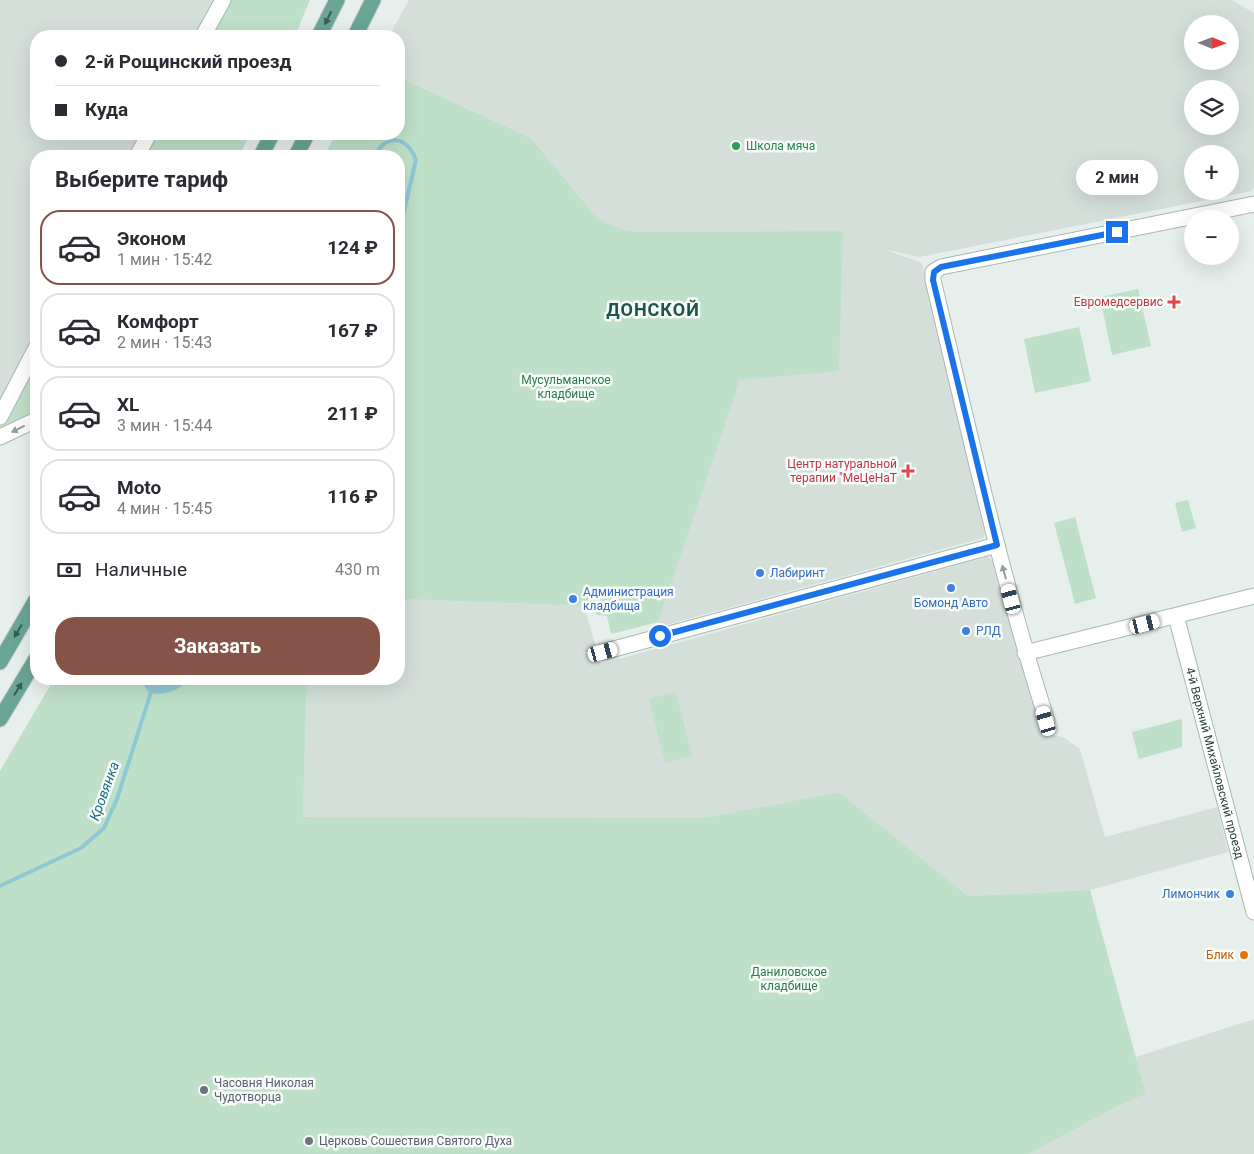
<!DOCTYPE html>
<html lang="ru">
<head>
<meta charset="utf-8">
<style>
  :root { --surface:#fff; --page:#f7f7f7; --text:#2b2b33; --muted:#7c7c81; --line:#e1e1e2; --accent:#855347 }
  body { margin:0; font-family:Roboto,sans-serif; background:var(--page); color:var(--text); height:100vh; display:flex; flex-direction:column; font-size:19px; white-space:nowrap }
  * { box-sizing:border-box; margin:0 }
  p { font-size:16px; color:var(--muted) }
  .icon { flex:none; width:28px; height:28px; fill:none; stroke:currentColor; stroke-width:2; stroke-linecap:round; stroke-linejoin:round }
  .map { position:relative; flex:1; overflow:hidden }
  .panel { position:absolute; left:30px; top:150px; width:375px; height:535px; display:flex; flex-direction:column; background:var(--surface); border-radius:20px; box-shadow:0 5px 20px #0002 }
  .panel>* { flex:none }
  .banner { position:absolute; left:30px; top:30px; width:375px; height:110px; border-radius:20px; box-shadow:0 5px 20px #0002; display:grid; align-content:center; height:110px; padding:0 25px; background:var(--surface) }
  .needle { width:32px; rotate:91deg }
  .tools { position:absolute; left:1184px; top:15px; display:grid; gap:10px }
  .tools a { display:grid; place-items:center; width:55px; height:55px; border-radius:50%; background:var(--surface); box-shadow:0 5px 20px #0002; font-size:25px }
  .end { position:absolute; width:22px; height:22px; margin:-11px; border:6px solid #1a73e8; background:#fff; box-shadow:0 0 0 2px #fff }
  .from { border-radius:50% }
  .bubble { position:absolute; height:35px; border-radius:18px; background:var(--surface); box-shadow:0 5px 20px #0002; font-size:16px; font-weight:700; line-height:35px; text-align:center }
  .car { position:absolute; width:15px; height:30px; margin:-15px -8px; border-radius:6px; box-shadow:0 0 4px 1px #0007; background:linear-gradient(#fff 24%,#345 0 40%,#fff 0 76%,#345 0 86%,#fff 0) }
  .banner b { display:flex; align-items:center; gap:18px; height:48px; font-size:19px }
  .banner b+b { border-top:1px solid var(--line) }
  .banner i { width:12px; height:12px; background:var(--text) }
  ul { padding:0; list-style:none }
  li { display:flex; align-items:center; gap:15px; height:75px; margin:0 10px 8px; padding:0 15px; border:2px solid var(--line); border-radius:20px }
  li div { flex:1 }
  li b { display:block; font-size:19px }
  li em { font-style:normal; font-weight:700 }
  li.current { border-color:var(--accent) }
  li>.icon { width:45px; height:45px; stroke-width:1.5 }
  h2 { padding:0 25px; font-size:22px; line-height:60px }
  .pay { display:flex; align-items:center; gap:12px; height:55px; padding:0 25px; font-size:19px }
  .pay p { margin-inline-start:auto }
  .cta { display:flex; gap:10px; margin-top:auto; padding:10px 25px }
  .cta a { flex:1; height:58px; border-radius:20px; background:var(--accent); color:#fff; font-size:20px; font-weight:700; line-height:58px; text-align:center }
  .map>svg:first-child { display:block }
  .built { fill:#d4dfda; fill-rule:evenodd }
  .green { fill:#bfe0c8 }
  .water { fill:#8ec9d4 }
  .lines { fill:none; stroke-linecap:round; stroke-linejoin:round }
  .stream { stroke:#8ec9d4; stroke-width:4 }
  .minor-casing { stroke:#a8b8b2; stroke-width:17 }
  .major-casing { stroke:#c2cac8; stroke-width:17 }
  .minor { stroke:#fff; stroke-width:15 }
  .major { stroke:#6aa596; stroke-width:15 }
  .oneway { fill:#365b51 }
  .oneway2 { fill:#92a09c }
  .route { stroke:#1a73e8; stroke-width:6 }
  .leisure-dot { fill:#2e9e5b; stroke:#f7fbf9; stroke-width:2 }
  .health-dot { fill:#e0444e; stroke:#f7fbf9; stroke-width:2 }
  .shop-dot { fill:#3f7fe0; stroke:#f7fbf9; stroke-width:2 }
  .food-dot { fill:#e8710a; stroke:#f7fbf9; stroke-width:2 }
  .worship-dot { fill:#6b7280; stroke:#f7fbf9; stroke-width:2 }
  .labels { text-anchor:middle; stroke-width:5; stroke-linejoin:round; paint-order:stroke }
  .leisure-label { font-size:12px; fill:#27864d; stroke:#f7fbf9; text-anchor:start }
  .health-label { font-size:12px; fill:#be3a42; stroke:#f7fbf9; text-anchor:end }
  .park-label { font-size:12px; fill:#2d7a4b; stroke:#f7fbf9 }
  .shop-label { font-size:12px; fill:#366cbe; stroke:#f7fbf9; text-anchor:start }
  .street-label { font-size:12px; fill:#24423a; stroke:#f7fbf9 }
  .food-label { font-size:12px; fill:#c56008; stroke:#f7fbf9; text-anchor:end }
  .worship-label { font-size:12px; fill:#5b616d; stroke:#f7fbf9; text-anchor:start }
  .water-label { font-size:14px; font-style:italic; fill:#1c6f80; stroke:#f7fbf9 }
  .district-label { font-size:18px; font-weight:bold; letter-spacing:1px; fill:#1f5548; stroke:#f7fbf9 }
</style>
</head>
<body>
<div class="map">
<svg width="1254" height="1154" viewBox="0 0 1254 1154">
  <rect width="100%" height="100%" fill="#e6efeb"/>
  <g class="built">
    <path d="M 0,0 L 215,0 L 195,36 L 36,36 L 36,134 L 142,134 L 129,156 L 36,156 L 36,333 L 0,402 Z"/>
    <path d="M 409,0 L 1232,0 L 1254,13 L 1254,187 L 1252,191 L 919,257 L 884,249 L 922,263 L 987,530 L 983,538 L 659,627 L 658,622 L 673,575 L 740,380 L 645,232 L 621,230 L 606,225 L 594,214 L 531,138 L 399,77 L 399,36 L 389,36 ZM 1192,24 L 1230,24 L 1230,61 L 1192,61 ZM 1192,89 L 1230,89 L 1230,126 L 1192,126 ZM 1192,154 L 1230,154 L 1230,191 L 1192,191 Z"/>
    <path d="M 987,557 L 996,562 L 1048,734 L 1063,737 L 1080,749 L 1105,837 L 1217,807 L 1228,852 L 1090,890 L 968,896 L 839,792 L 703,818 L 303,818 L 307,679 L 399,679 L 399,599 L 584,606 L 601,664 Z"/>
    <path d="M 1254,1019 L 1254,1154 L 1029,1154 L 1118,1106 L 1146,1094 L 1136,1057 Z"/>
  </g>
  <g class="green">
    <path d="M 215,0 L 310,0 L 295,36 L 195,36 Z"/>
    <path d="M 399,77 L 531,138 L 594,214 C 610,228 624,231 645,232 L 843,231 L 839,371 L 740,380 L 658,622 L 611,634 L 607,616 L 598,615 L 584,606 L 399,599 L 399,156 L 324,156 L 336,134 L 399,134 Z"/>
    <path d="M 142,134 L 250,134 L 239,156 L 129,156 Z"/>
    <path d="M 1138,289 L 1151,346 L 1112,355 L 1100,297 Z"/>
    <path d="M 1079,327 L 1091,381 L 1035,393 L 1024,339 Z"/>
    <path d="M 36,333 L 36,411 L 0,427 L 0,402 Z"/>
    <path d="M 1188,500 L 1196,528 L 1182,532 L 1175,503 Z"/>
    <path d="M 1075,517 L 1096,598 L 1075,604 L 1054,523 Z"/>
    <path d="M 54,679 L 307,679 L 303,817 L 703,818 L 839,792 L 968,896 L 1090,890 L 1146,1094 L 1118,1106 L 1029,1154 L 0,1154 L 0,771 Z"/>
    <path d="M 676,692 L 692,756 L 665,763 L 649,699 Z"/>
    <path d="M 1182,719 L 1182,747 L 1139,759 L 1132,732 Z"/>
  </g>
  <path class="water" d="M 140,679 L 188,679 C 180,691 163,696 149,693 Z"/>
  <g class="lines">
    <g class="stream">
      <path d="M 375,156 C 386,132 408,137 416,160 L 399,232"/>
      <path d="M 0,886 L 81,848 L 104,828 L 117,799 L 152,689"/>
    </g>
    <g class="minor-casing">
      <g id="minor">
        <path d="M 203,36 L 223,0"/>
        <path d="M 137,156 L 149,134"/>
        <path d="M 0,417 L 36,348"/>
        <path d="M 0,437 L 36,420"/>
        <path id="s1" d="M 1176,616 L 1254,912"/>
        <path d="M 603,652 L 997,545"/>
        <path d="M 1025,653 L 1254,596"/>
        <path d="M 1047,721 C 1001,576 968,427 933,280 L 933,272 L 941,267 L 1254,204"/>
      </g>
    </g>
    <g class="major-casing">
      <g id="major">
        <path d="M 319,36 L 337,0"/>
        <path d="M 355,36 L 373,0"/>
        <path d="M 261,156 L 272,134"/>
        <path d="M 296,156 L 307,134"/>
        <path d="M 0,662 L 36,600"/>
        <path d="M 0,719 L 36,659"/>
      </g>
    </g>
    <use href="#minor" class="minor"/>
    <use href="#major" class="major"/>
  </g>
  <defs><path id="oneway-solid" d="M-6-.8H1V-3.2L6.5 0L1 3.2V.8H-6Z" transform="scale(1.25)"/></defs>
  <g class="oneway">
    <use href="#oneway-solid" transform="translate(328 18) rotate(116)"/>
    <use href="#oneway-solid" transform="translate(18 631) rotate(120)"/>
    <use href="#oneway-solid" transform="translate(18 689) rotate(-58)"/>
  </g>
  <g class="oneway2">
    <use href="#oneway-solid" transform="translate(18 429) rotate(154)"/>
    <use href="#oneway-solid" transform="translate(1004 572) rotate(-105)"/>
  </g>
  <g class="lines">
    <path class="route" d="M 660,636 L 997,545 L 933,280 L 934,272 L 941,267 L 1117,232"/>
  </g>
  <circle class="leisure-dot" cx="736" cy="146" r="5"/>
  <g class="health-dot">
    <path d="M1171.5 294.5h5v5h5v5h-5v5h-5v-5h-5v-5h5z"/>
    <path d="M905.5 463.5h5v5h5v5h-5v5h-5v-5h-5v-5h5z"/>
  </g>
  <g class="shop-dot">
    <circle cx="760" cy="573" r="5"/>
    <circle cx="951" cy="588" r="5"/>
    <circle cx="573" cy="599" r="5"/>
    <circle cx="966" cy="631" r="5"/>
    <circle cx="1230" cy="894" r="5"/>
  </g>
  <circle class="food-dot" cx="1244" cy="955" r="5"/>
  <g class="worship-dot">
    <circle cx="204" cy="1090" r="5"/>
    <circle cx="309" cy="1141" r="5"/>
  </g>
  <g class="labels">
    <g class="leisure-label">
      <text x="746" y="150">Школа мяча</text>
    </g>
    <g class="health-label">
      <text x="1163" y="306">Евромедсервис</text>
      <text x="897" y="468">Центр натуральной<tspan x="897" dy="14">терапии "МеЦеНаТ</tspan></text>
    </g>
    <g class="park-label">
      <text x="566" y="384">Мусульманское<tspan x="566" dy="14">кладбище</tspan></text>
      <text x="789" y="976">Даниловское<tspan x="789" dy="14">кладбище</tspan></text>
    </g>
    <g class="shop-label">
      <text x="770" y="577">Лабиринт</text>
      <text x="583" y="596">Администрация<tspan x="583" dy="14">кладбища</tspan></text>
      <text x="951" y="607" text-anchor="middle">Бомонд Авто</text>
      <text x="976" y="635">РЛД</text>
      <text x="1220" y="898" text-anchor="end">Лимончик</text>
    </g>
    <g class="street-label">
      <text dy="4" stroke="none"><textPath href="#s1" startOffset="152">4-й Верхний Михайловский проезд</textPath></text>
    </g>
    <g class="food-label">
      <text x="1234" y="959">Блик</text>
    </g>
    <g class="worship-label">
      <text x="214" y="1087">Часовня Николая<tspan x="214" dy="14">Чудотворца</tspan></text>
      <text x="319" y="1145">Церковь Сошествия Святого Духа</text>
    </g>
    <g class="water-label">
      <text transform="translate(104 791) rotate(-70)" y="5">Кровянка</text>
    </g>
    <g class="district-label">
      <text x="653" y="316">ДОНСКОЙ</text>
    </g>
  </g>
</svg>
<div class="tools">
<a><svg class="needle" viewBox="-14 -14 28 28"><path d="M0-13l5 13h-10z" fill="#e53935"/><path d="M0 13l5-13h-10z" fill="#7c7c81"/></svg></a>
<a><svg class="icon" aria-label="layers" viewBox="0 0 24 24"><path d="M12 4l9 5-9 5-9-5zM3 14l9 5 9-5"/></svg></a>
<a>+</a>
<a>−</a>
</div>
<i class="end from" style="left:660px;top:636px"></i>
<i class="end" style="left:1117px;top:232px"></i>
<div class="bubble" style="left:1076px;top:160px;width:82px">2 мин</div>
<i class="car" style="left:1011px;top:599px;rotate:345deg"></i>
<i class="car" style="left:1145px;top:624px;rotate:76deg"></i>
<i class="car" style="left:603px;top:652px;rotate:75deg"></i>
<i class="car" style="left:1046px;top:721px;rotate:343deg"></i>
<div class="banner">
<b><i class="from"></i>2-й Рощинский проезд</b>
<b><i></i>Куда</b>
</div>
<section class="panel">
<h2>Выберите тариф</h2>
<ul>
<li class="current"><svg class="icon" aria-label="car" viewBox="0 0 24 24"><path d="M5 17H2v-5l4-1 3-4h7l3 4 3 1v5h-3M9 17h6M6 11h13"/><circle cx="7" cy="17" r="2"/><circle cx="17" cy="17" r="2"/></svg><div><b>Эконом</b><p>1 мин · 15:42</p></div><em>124 ₽</em></li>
<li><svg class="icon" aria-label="car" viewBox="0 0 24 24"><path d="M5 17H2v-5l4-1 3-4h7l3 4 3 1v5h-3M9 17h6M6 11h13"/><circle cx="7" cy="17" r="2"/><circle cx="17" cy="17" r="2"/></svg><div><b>Комфорт</b><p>2 мин · 15:43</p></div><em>167 ₽</em></li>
<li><svg class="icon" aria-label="car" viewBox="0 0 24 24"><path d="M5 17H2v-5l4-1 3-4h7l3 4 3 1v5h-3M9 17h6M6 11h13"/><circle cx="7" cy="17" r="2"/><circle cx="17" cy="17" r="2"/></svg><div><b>XL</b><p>3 мин · 15:44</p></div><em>211 ₽</em></li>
<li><svg class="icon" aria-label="car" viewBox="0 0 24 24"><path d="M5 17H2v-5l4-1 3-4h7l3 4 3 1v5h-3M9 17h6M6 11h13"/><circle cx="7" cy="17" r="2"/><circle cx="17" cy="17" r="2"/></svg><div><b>Moto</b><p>4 мин · 15:45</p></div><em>116 ₽</em></li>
</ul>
<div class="pay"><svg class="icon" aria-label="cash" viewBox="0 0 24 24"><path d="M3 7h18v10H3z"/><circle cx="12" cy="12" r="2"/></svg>Наличные<p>430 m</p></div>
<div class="cta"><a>Заказать</a></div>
</section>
</div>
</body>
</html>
